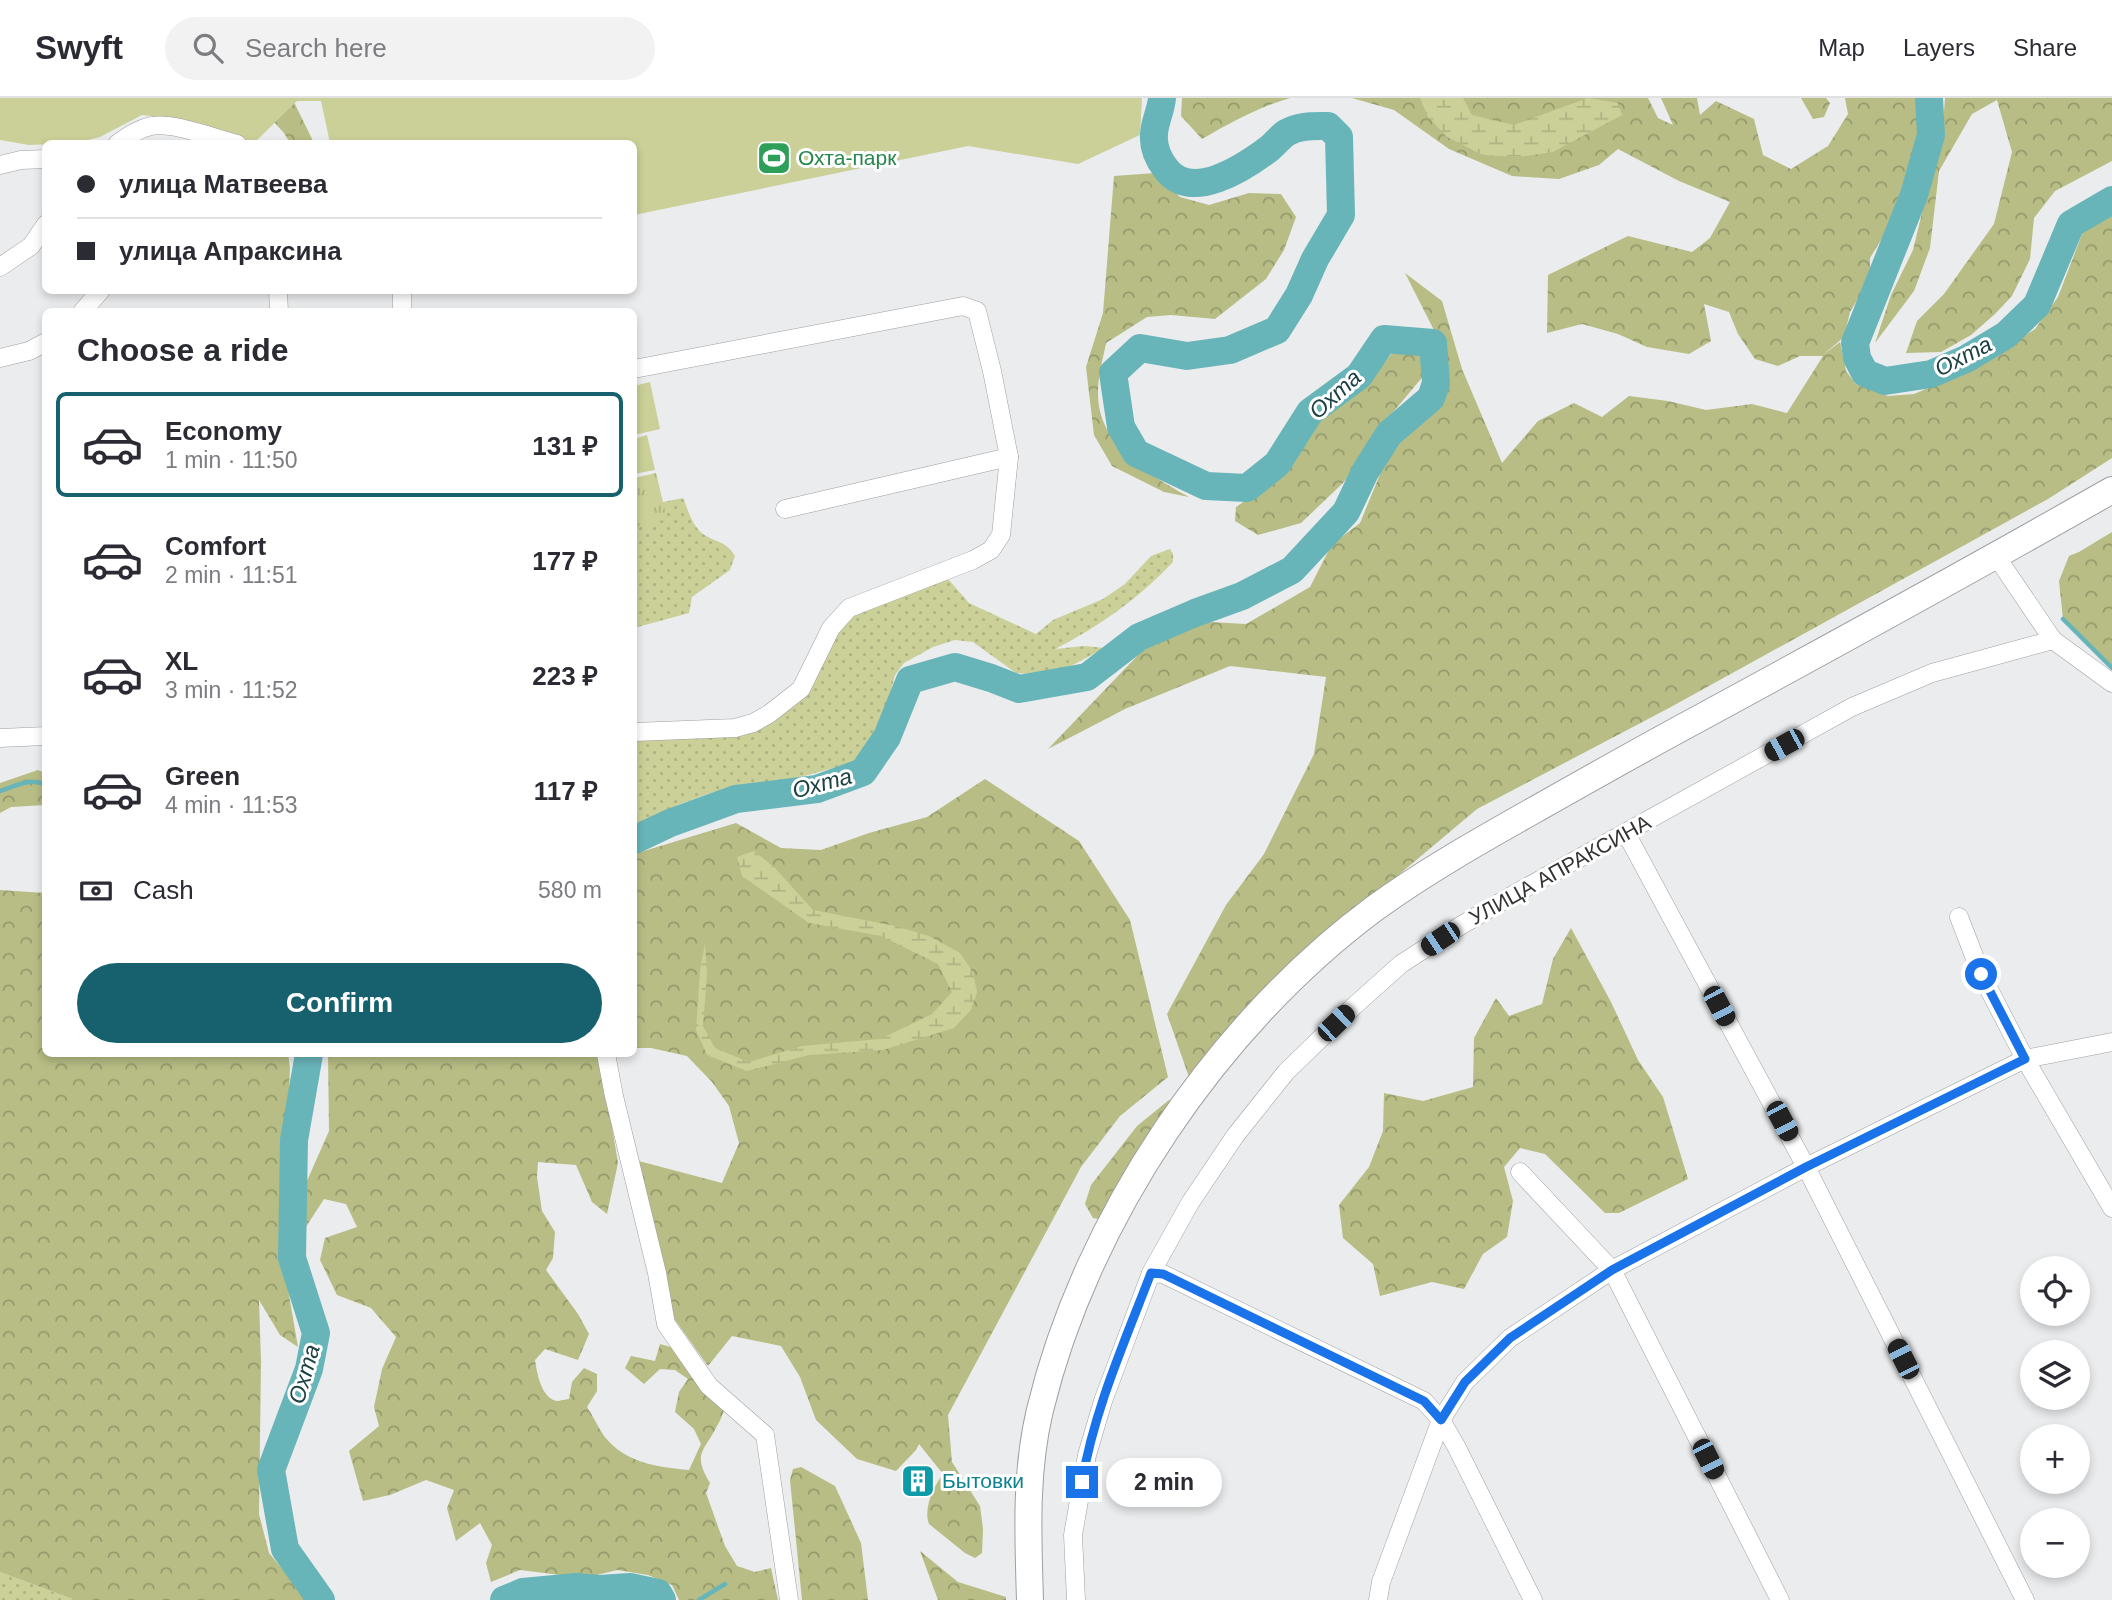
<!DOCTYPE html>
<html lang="en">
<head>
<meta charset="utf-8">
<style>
  :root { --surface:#fff; --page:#f2f2f3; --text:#2b2b33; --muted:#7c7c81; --line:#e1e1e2; --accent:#16616d }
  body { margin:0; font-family:Helvetica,sans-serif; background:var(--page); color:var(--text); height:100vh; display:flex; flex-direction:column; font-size:26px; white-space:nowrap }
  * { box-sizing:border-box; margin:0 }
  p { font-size:23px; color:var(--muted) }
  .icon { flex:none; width:38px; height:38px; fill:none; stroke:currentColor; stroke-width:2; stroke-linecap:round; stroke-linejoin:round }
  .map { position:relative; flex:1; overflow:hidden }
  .side { position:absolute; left:42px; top:210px; width:595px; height:749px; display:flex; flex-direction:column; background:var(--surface); border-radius:10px; box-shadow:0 4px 10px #0003 }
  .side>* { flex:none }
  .guide { position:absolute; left:42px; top:42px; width:595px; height:154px; border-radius:10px; box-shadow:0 4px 10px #0003; display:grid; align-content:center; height:154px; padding:0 35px; background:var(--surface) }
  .buttons { position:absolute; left:2020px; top:1158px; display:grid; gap:14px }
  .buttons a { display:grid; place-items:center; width:70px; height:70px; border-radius:50%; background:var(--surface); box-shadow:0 4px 10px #0003; font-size:35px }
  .end { position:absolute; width:32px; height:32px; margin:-16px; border:9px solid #1a73e8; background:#fff; box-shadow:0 0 0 4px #fff }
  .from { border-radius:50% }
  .bubble { position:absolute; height:49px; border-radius:24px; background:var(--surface); box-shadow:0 4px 10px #0003; font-size:23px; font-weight:700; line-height:49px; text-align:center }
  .car { position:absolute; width:21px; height:42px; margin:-21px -10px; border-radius:9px; box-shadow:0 0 5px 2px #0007; background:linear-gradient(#222 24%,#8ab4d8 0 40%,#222 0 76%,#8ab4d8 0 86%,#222 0) }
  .guide b { display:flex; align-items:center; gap:24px; height:66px; font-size:26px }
  .guide b+b { border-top:2px solid var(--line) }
  .guide i { width:18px; height:18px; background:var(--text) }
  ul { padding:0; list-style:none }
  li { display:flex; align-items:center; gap:21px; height:105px; margin:0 14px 10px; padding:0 21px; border:4px solid transparent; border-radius:10px }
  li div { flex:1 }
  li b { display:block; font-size:26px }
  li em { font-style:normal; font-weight:700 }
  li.active { border-color:var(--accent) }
  li>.icon { width:63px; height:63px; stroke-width:1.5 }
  h2 { padding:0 35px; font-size:32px; line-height:84px }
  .pay { display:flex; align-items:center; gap:18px; height:77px; padding:0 35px; font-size:26px }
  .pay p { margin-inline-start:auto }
  .cta { display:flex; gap:14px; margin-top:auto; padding:14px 35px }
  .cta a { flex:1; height:80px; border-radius:42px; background:var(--accent); color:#fff; font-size:28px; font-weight:700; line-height:80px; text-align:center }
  header { display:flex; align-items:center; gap:42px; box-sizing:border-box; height:98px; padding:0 35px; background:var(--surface); border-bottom:2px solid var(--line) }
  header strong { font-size:33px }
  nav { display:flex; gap:38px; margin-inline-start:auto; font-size:24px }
  .search { width:490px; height:63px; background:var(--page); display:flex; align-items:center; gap:18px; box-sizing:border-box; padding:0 24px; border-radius:38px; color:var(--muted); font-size:26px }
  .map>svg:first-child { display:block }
  .grass { fill:url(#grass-dots) }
  .forest { fill:url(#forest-crowns) }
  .wetland { fill:url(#wetland-marsh) }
  .park { fill:url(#park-tufts) }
  .pitch { fill:#cad097 }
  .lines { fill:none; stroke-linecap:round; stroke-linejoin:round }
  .stream { stroke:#68b5b9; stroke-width:4.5 }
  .river { stroke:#68b5b9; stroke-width:28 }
  .street-casing { stroke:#9e9fa1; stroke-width:19 }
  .secondary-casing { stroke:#9e9fa1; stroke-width:28 }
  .street { stroke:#fff; stroke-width:18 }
  .secondary { stroke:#fff; stroke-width:26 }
  .route { stroke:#1a73e8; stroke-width:9 }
  .labels { text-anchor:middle; stroke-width:6; stroke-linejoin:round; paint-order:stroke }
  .leisure-label { font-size:21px; fill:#27864d; stroke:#fff; text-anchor:start }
  .street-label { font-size:21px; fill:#323333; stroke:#fff }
  .culture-label { font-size:21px; fill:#0d838f; stroke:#fff; text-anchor:start }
  .water-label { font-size:23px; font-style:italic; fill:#1c4143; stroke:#fff }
</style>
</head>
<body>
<header>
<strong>Swyft</strong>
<div class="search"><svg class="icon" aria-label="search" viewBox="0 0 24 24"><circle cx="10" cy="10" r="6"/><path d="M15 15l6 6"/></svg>Search here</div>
<nav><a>Map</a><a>Layers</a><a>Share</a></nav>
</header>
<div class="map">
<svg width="2112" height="1502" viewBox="0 0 2112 1502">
  <defs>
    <pattern id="grass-dots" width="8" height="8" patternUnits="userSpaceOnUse" patternTransform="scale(1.75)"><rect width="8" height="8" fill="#cad097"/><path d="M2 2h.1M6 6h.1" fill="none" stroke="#aeb383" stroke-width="1.8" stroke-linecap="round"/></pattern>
    <pattern id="forest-crowns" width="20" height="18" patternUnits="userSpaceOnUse" patternTransform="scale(1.75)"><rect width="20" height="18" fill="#b7bd84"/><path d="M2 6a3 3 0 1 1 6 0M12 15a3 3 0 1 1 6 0" fill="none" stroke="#959a6d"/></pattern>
    <pattern id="wetland-marsh" width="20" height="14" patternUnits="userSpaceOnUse" patternTransform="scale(1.75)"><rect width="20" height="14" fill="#cad097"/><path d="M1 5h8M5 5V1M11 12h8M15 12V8" fill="none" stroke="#aeb383"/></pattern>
    <pattern id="park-tufts" width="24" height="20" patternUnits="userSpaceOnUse" patternTransform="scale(1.75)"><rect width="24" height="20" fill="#cad097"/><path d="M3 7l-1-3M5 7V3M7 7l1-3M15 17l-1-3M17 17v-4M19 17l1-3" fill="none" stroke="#aeb383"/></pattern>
  </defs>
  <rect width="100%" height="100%" fill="#ebeced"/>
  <g class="grass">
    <path d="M 683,400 C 688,411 692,428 703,436 C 717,446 724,441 735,458 L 730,472 L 692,499 L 689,515 L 634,530 L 634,410 Z"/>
    <path d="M 1170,451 L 1173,456 L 1173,464 C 1138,501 1100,528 1055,551 L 1084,548 L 1105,550 L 1067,570 L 1040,577 L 1016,575 L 973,544 L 955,542 L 933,549 L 904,565 L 895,577 L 884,619 L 869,647 L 852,665 L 782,684 L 711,695 L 680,706 L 634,729 L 634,634 L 735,630 L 801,591 L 849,510 L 942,474 L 969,505 L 1036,536 L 1053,522 L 1103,501 L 1125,486 L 1151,458 Z"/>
    <path d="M 0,1474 L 75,1502 L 0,1502 Z"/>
  </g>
  <g class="forest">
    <path d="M 145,0 L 292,0 L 314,45 L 290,45 L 284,35 L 263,12 L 245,45 L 154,23 Z"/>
    <path d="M 1182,0 L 1290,0 C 1259,9 1230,25 1202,41 L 1181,18 Z"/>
    <path d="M 1352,0 L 1648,0 L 1658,20 L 1673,27 L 1661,0 L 1697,0 L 1700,17 L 1716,3 L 1754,21 L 1763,57 L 1791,71 L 1828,48 L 1848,16 L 1845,0 L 1917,0 L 1923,11 L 1922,48 L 1889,129 L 1870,160 L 1870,181 L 1850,214 L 1844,239 L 1823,257 L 1840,244 L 1846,273 L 1856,286 L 1888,298 L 1914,296 L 1973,271 L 2035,231 L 2058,199 L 2084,131 L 2112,116 L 2112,360 L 2048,401 L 1669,610 L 1477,711 L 1283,874 L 1189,979 L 1167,916 L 1226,807 L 1264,756 L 1314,656 L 1326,579 L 1230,568 L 1125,611 L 1048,651 L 1141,554 L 1192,523 L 1246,526 L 1310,489 L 1332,446 L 1360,425 L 1395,340 L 1436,303 L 1439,242 L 1405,175 L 1442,203 L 1462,271 L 1502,365 L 1538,323 L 1574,305 L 1602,319 L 1629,298 L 1668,303 L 1706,312 L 1752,306 L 1787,315 L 1823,258 L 1800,258 L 1778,268 L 1755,261 L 1738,236 L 1729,214 L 1704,206 L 1711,243 L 1689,256 L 1647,249 L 1618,236 L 1582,226 L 1547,235 L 1548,177 L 1628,138 L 1692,154 L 1710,140 L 1730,104 L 1679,83 L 1618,51 L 1599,67 L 1559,81 L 1512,78 L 1449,51 L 1394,12 Z"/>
    <path d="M 1801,0 L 1826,0 L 1830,5 L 1824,19 L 1813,21 Z"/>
    <path d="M 1945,0 L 2112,0 L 2112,63 L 2055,93 L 2034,120 L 2030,161 L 2012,198 L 1995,216 L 1971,237 L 1941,254 L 1906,255 L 1917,223 L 1944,196 L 1994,126 L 2012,54 L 1997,2 L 1972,16 L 1939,73 L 1930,150 L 1914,193 L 1875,245 L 1891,197 L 1913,152 L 1943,28 Z"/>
    <path d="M 1155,75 L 1180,99 L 1209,107 L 1249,95 L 1281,96 L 1296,119 L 1284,152 L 1266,181 L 1215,221 L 1171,217 L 1147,219 L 1106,245 C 1103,261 1098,277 1098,294 C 1097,347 1148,376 1189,399 L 1164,394 L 1112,368 L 1094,337 L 1086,269 L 1103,215 L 1114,78 Z"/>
    <path d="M 1409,247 L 1424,249 L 1428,265 L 1425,276 L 1389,319 L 1344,384 L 1301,425 L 1258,437 L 1235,423 L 1236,409 L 1271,385 L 1320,322 L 1372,280 L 1393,254 Z"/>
    <path d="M 2112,434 L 2112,570 L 2063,521 L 2059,483 L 2069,458 L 2079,454 Z"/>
    <path d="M 38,672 L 45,675 L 45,707 L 11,709 L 0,715 L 0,685 Z"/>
    <path d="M 985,681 L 1079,743 L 1130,822 L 1168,979 L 1120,1018 L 1081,1069 L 948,1317 L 952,1364 L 980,1408 L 983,1431 L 982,1455 L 975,1460 L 965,1455 L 929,1426 C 923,1410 934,1388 943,1376 L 919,1346 L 916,1352 L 896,1373 L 857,1361 L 816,1322 L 800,1279 L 781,1248 L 732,1238 L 708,1268 L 673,1219 L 635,1062 L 722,1085 L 739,1045 L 729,1008 L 712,984 L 687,958 L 651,950 L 634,950 L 634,756 L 736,725 L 781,750 L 821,752 L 869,735 L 927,719 Z"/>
    <path d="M 0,792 L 45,795 L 46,956 L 288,956 L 290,970 L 282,1157 L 298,1249 L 280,1237 L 259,1202 L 261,1263 L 259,1416 L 269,1455 L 289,1479 L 305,1502 L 75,1502 L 0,1474 Z"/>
    <path d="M 1571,830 L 1611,904 L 1638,962 L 1663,999 L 1688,1081 L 1619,1115 L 1605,1115 L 1545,1056 L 1520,1050 L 1504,1069 L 1513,1103 L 1507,1139 L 1483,1156 L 1464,1191 L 1432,1184 L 1380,1198 L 1373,1166 L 1343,1140 L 1339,1107 L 1369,1069 L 1383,1033 L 1384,995 L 1423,1003 L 1473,989 L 1474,940 L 1496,900 L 1509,918 L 1542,906 L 1553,861 Z"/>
    <path d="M 328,956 L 600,956 L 618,1065 L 607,1116 L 592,1104 L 576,1067 L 538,1064 L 537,1079 L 542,1113 L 555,1134 L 553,1160 L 546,1172 L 578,1216 L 589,1236 L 578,1262 L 545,1251 L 535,1262 C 537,1275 541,1300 557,1303 C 559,1303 568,1301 569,1301 L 572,1284 L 584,1270 L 597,1276 L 597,1293 L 587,1309 C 593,1318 598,1329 604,1338 C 625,1365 657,1369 689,1372 L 701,1346 L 694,1331 L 675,1314 L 679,1294 L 688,1281 L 675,1272 L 660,1271 L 644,1286 L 625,1270 L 631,1258 L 655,1263 L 660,1246 L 681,1252 L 731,1296 C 726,1306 723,1318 717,1328 C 704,1354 692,1355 710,1385 L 706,1395 L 725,1448 L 737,1468 L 755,1474 L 771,1470 L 778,1502 L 679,1502 L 672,1487 L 648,1477 L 617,1472 L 585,1480 L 520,1472 L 491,1484 L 486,1465 L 492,1447 L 480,1425 L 456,1443 L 447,1410 L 454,1392 L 426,1382 L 390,1397 L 363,1403 L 349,1353 L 379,1328 L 374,1309 L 382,1271 L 396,1239 L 371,1210 L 337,1197 L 320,1162 L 325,1140 L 357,1129 L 346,1106 L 324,1101 L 302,1135 L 307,1083 L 329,1033 Z"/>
    <path d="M 1169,1002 L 1177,1005 L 1104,1122 L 1093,1120 L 1085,1106 L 1091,1087 L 1137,1028 Z"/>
    <path d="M 801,1369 L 835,1388 L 861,1445 L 868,1502 L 802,1502 L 790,1382 L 793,1371 Z"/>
    <path d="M 920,1453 L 958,1484 L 1006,1499 L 1006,1502 L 938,1502 Z"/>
  </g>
  <g class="wetland">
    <path d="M 1420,0 L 1463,0 L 1472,17 L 1514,27 L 1588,0 L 1618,5 L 1622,17 L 1553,54 L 1518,59 L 1483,57 L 1447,39 L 1428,19 Z"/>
    <path d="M 754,753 L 774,769 L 813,812 L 895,828 L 929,838 L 960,855 L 973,874 L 977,894 L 971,912 L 954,930 L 883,952 L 809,957 L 747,973 L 707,957 L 696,932 L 700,873 L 705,845 L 707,876 L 703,928 L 715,950 L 749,964 L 802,948 L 880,941 L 932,916 L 952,894 L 938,866 L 881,838 L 809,825 L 742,778 L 737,759 Z"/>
  </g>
  <path class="park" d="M 656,375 L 667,421 L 634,429 L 634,380 Z"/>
  <g class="pitch">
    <path d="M 0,0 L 1142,0 L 1140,37 L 1078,66 L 968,48 L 634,117 L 634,46 L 330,45 L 321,3 L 297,3 L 254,45 L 177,21 L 142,17 L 100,39 L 75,45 L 29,47 L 0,42 Z"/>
    <path d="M 650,284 L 660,331 L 634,337 L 634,288 Z"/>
    <path d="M 647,337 L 655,372 L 634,376 L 634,341 Z"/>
  </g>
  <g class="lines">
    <g class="stream">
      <path d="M 2063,521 L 2112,570"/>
      <path d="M 0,693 C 16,688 29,679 46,687"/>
      <path d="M 699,1502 L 725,1486"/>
    </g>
    <g class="river">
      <path d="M 1929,0 L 1931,37 L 1914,97 L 1855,245 L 1857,260 L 1865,275 L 1885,283 L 1931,276 L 1966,261 L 2006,237 L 2037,207 L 2071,126 L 2112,102"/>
      <path d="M 634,742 L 670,725 L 736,701 L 817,691 L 863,674 L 887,639 L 910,582 L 955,569 L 991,580 L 1019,591 L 1087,579 L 1139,539 L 1195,515 L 1242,498 L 1292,472 L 1346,414 L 1365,374 L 1389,336 L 1431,300 L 1436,285 L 1433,245 L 1384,241 L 1359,278 L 1310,314 L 1277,366 L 1247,390 L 1206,388 L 1136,355 L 1121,329 L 1113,275 L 1140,250 L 1187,258 L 1230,252 L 1277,232 L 1299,197 L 1315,161 L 1341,117 L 1339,39 L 1328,28 C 1314,28 1299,27 1286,35 C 1280,39 1276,45 1270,50 C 1245,69 1191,105 1166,71 C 1159,62 1153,50 1154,37 C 1154,25 1161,13 1162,0"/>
      <path d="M 309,956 L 294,1042 L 292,1160 L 316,1235 L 309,1271 L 271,1372 L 285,1451 L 321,1502"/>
      <path d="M 504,1502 L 523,1494 L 576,1489 L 600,1491 L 630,1489 L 658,1495 L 662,1502"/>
    </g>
    <g class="street-casing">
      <g id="street">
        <path d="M 117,46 C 128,38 138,31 151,28 C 174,24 214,40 237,46"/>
        <path d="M 0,67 L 21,62 L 46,61"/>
        <path d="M 0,169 L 31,148 L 46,126"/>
        <path d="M 278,192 L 279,214"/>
        <path d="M 82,214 L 101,192"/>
        <path d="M 402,214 L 402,192"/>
        <path d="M 0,260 L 29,253 L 46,244"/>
        <path d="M 634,271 L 963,208 L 977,213 L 992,273 L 1009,359 L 1001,437 L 991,452 L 973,462 L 849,510 L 831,530 L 801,591 L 769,616 L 753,625 L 735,630 L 634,634"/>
        <path d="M 785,411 L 1009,359"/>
        <path d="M 1996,458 L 2053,542 L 2112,585"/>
        <path d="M 0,640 L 46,638"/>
        <path d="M 1626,735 L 1806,1069 L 2025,1502"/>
        <path d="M 1959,819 L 1981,876 L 2025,961 L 2112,1110"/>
        <path d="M 606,956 L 614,998 L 657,1175 L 666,1226 L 709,1288 L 765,1337 L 789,1502"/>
        <path d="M 1520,1074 L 1612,1172 L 1780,1502"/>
        <path d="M 1151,1175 L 1163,1176 L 1424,1303 L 1441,1322 L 1456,1348 L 1533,1502"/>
        <path d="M 1076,1502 L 1073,1437 L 1087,1357 L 1103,1303 L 1151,1175 L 1190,1105 L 1235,1038 L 1286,974 L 1353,909 L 1401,866 L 1460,828 L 1518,794 L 1852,609 L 1932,575 L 2053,542"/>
        <path d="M 1378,1502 L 1381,1484 L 1441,1322 L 1465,1284 L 1510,1240 L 1612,1172 L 1806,1069 L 2025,961 L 2112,944"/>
      </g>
    </g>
    <g class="secondary-casing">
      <path id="secondary" d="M 1030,1502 C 1028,1438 1025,1374 1040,1312 C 1086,1121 1217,927 1375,810 C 1426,773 1483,741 1538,710 C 1591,680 1644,650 1698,621 C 1836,546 1975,470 2112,392"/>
    </g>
    <use href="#street" class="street"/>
    <use href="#secondary" class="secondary"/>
  </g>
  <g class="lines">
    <path class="route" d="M 1082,1384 C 1094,1312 1125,1243 1151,1175 L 1163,1176 L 1424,1303 L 1441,1322 L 1465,1284 L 1510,1240 L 1612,1172 L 1806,1069 L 2025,961 L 1981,876"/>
  </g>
  <defs>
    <g id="stadium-square" transform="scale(1.75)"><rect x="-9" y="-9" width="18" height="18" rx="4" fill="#2e9e5b" stroke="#fff"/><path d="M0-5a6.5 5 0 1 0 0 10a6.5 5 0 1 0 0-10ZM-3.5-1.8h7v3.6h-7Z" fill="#fff"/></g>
    <g id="building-square" transform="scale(1.75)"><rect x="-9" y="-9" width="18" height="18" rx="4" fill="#0f9aa8" stroke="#fff"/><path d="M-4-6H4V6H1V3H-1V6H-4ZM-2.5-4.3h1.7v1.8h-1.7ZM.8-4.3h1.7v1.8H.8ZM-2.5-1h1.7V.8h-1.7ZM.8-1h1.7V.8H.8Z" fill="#fff"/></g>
  </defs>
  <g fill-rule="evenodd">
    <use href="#stadium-square" x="774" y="60"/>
    <use href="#building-square" x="918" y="1383"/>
  </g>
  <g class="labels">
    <g class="leisure-label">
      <text x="798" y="67">Охта-парк</text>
    </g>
    <g class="street-label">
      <text transform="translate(1560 772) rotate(-29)" y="7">УЛИЦА АПРАКСИНА</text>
    </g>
    <g class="culture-label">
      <text x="942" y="1390">Бытовки</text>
    </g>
    <g class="water-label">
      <text transform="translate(1963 258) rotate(-27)" y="8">Охта</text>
      <text transform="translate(1335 296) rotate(-42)" y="8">Охта</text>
      <text transform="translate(822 685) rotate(-15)" y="8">Охта</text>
      <text transform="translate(304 1276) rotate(-74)" y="8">Охта</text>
    </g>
  </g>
</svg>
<div class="buttons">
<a><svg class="icon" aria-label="locate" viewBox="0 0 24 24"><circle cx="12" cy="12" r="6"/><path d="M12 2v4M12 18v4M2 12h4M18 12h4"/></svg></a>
<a><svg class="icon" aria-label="layers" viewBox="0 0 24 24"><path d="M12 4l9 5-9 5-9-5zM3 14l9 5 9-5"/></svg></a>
<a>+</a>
<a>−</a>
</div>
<i class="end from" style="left:1981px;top:876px"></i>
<i class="end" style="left:1082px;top:1384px"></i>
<div class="bubble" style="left:1106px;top:1360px;width:116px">2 min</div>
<i class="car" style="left:1784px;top:647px;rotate:241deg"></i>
<i class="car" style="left:1440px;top:841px;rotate:236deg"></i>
<i class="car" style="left:1719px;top:908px;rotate:152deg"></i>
<i class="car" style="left:1336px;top:925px;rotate:46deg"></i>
<i class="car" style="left:1782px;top:1023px;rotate:152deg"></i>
<i class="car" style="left:1903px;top:1261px;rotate:333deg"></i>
<i class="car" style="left:1708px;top:1361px;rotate:153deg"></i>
<div class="guide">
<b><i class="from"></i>улица Матвеева</b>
<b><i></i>улица Апраксина</b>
</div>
<section class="side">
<h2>Choose a ride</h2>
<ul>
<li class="active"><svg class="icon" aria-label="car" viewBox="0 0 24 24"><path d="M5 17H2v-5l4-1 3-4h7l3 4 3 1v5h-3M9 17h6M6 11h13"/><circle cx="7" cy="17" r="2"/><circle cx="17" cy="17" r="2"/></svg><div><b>Economy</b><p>1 min · 11:50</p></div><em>131 ₽</em></li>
<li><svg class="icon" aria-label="car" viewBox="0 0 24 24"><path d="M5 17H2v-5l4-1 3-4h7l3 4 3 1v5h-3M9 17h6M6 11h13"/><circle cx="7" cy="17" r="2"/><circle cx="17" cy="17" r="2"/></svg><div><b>Comfort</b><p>2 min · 11:51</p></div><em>177 ₽</em></li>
<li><svg class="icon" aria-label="car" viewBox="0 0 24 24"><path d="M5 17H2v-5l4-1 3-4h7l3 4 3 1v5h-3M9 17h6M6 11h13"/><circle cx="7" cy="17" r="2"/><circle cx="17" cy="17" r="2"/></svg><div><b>XL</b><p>3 min · 11:52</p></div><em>223 ₽</em></li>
<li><svg class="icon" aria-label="car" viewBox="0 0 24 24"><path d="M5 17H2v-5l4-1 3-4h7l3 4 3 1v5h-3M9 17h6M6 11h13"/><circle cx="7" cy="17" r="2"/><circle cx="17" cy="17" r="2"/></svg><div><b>Green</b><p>4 min · 11:53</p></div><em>117 ₽</em></li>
</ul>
<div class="pay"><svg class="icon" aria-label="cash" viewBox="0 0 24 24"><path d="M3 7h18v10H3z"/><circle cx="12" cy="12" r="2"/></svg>Cash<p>580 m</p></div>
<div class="cta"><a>Confirm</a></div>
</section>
</div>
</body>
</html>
